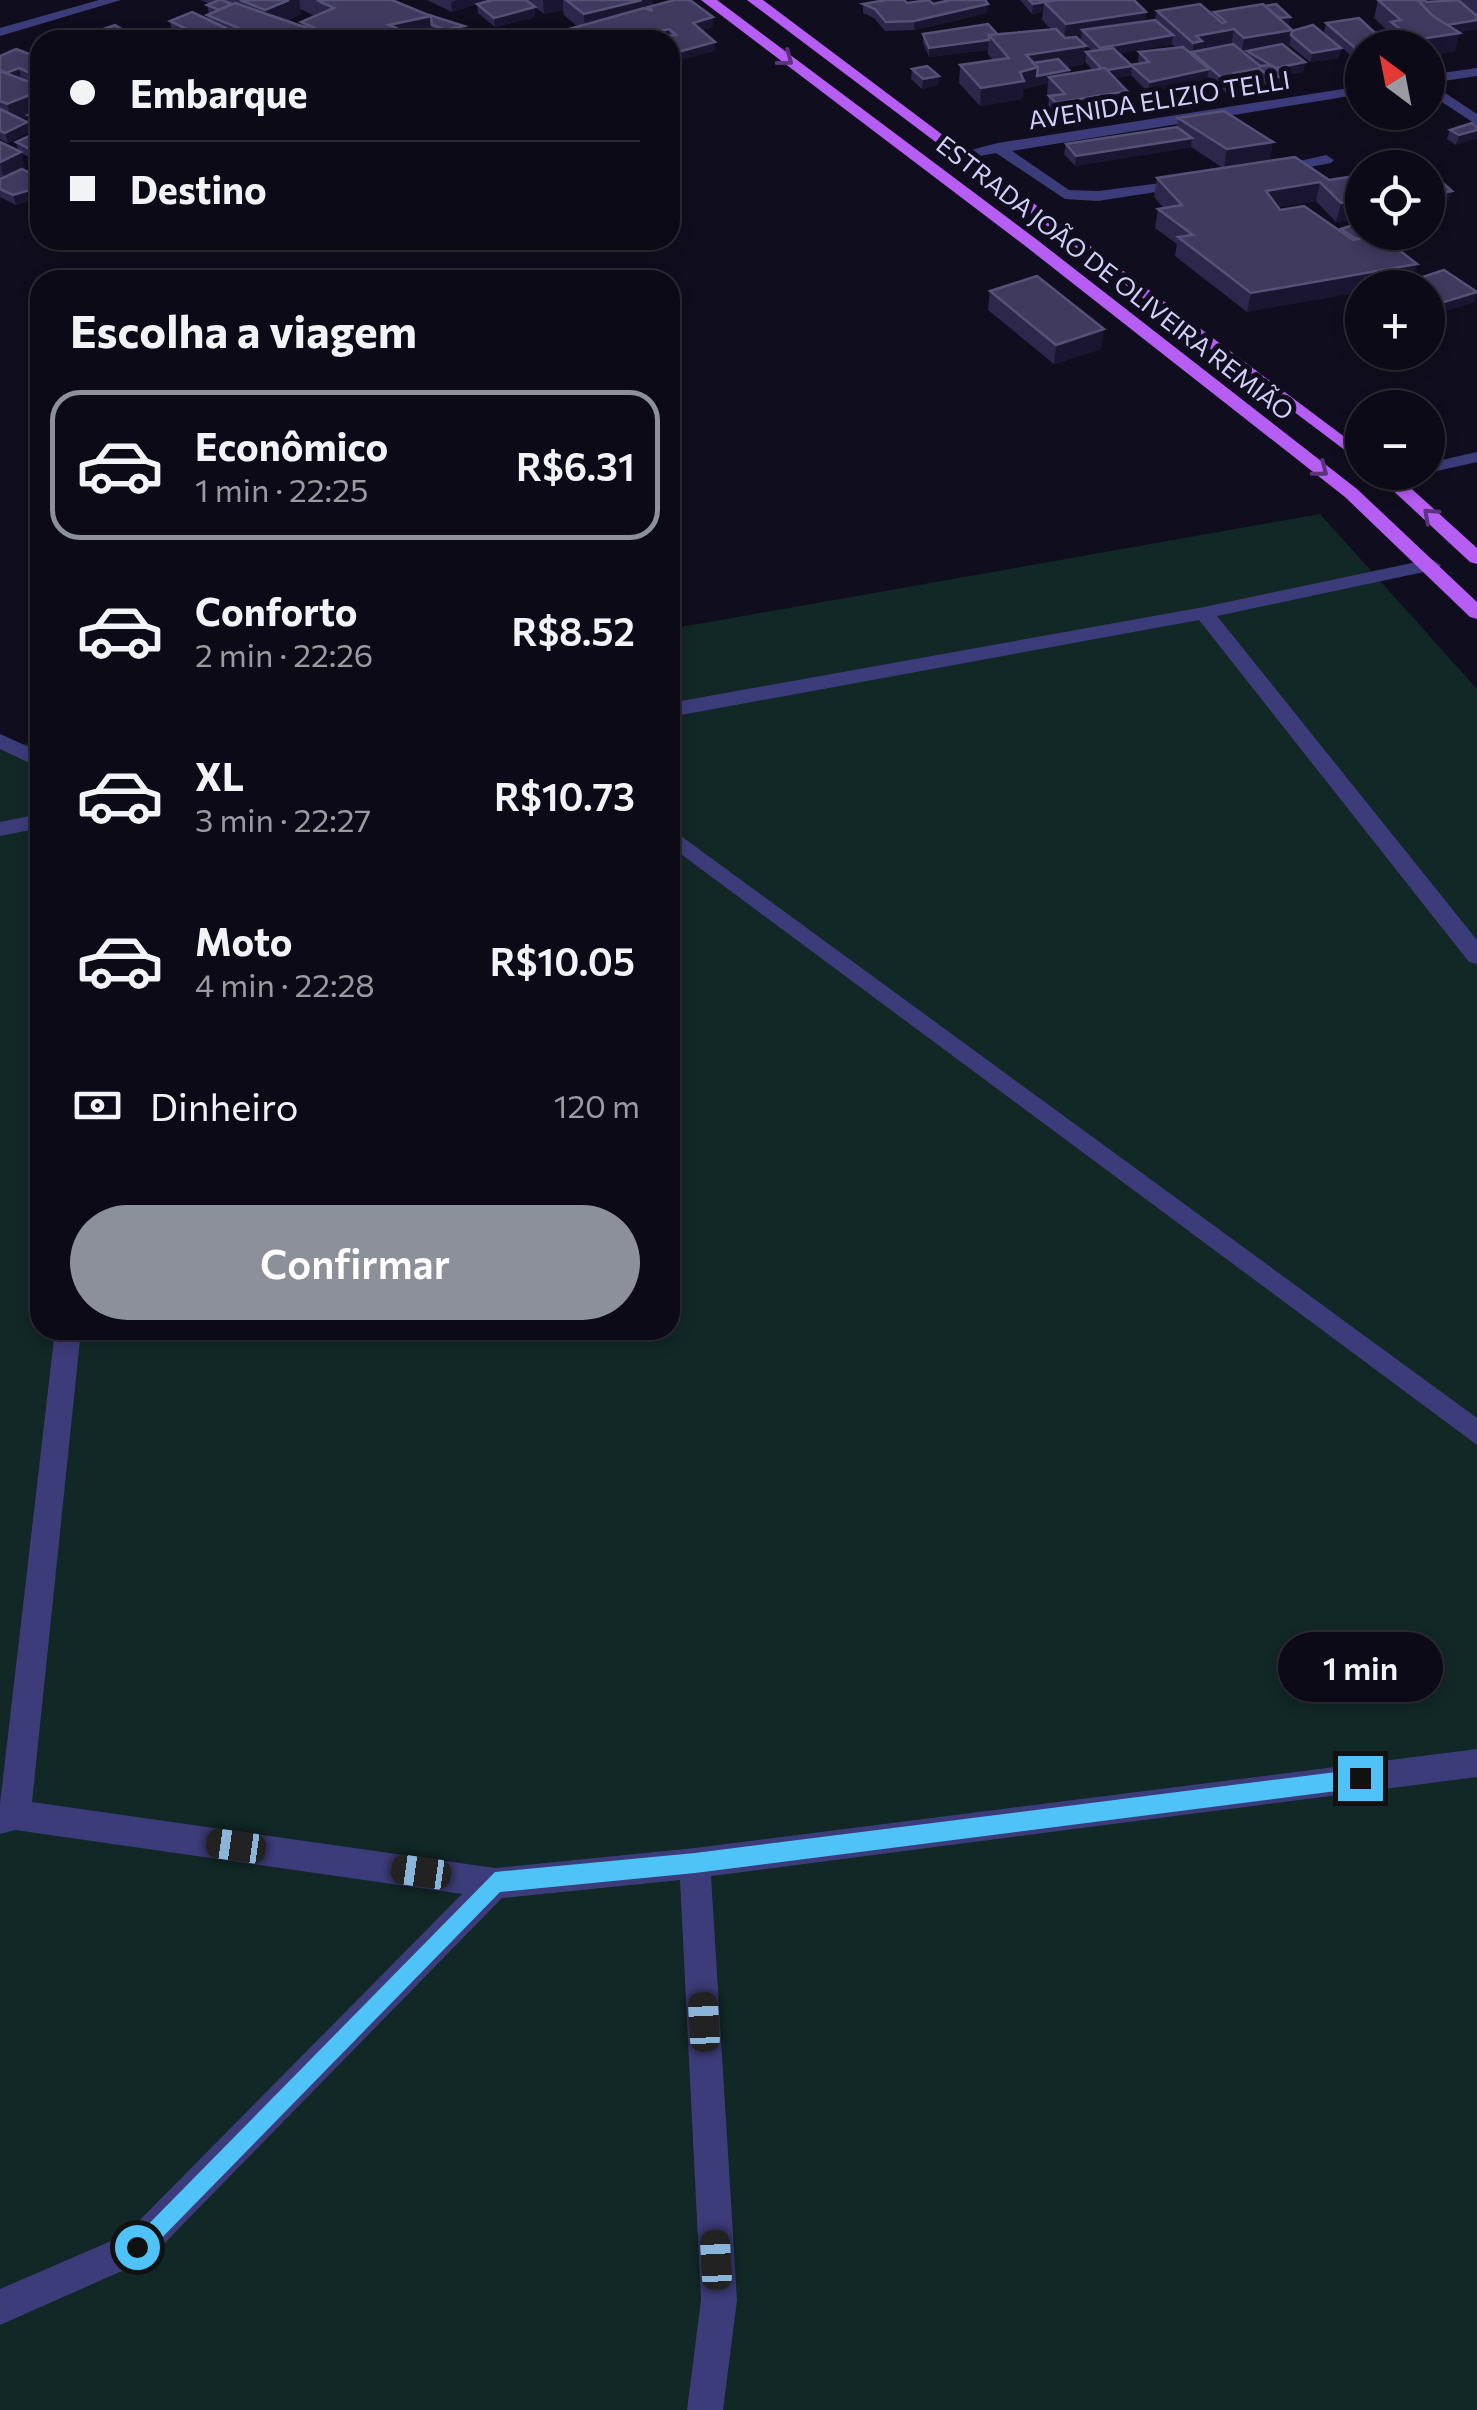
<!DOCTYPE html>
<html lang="pt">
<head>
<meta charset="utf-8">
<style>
  :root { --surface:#0c0a16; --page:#15131f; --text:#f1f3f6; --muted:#9a9aa1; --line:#2c2b35; --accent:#8c9099 }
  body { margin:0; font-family:Commissioner,sans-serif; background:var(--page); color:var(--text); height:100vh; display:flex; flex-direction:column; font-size:38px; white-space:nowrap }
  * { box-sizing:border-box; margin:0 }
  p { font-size:32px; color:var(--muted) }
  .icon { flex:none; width:55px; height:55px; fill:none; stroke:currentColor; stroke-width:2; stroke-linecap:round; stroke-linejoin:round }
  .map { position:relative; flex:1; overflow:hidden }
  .drawer { position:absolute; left:30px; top:270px; width:650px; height:1070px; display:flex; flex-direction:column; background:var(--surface); border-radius:30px; box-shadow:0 5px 15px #0003,0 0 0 2px var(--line) }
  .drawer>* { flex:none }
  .hud { position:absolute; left:30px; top:30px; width:650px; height:220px; border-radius:30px; box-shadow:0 5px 15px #0003,0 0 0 2px var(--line); display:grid; align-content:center; height:220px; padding:0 40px; background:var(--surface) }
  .needle { width:65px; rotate:328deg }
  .controls { position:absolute; left:1345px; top:30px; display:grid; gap:20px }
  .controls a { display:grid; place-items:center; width:100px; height:100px; border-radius:50%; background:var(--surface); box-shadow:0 5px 15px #0003,0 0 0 2px var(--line); font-size:50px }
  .end { position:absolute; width:45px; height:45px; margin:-22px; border:12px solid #4fc3f7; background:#111; box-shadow:0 0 0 5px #111 }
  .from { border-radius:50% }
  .bubble { position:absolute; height:70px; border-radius:35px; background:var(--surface); box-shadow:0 5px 15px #0003,0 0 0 2px var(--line); font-size:32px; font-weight:600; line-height:70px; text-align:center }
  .car { position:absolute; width:30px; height:60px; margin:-30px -15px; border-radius:12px; box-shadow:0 0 8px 2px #0007; background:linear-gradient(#222 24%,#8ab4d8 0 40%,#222 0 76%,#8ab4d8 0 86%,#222 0) }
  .hud b { display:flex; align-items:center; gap:35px; height:95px; font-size:38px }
  .hud b+b { border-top:2px solid var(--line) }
  .hud i { width:25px; height:25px; background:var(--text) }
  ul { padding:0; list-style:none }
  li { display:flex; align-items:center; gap:30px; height:150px; margin:0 20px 15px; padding:0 20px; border:5px solid transparent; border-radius:30px }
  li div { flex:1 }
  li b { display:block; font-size:38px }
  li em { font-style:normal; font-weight:600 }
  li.current { border-color:var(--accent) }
  li>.icon { width:90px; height:90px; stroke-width:1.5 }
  h2 { padding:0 40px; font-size:45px; line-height:120px }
  .pay { display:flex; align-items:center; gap:25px; height:110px; padding:0 40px; font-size:38px }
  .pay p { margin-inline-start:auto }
  .button { display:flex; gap:20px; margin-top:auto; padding:20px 40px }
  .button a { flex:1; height:115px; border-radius:60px; background:var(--accent); color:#fff; font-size:40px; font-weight:600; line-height:115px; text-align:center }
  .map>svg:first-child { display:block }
  .green { fill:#112826 }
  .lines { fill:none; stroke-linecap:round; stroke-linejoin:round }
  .minor { fill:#3d3c7a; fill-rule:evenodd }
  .major { fill:#b65ef3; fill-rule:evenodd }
  .wall { fill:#2d284b; fill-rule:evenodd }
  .shaded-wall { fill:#1a1631 }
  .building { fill:#3f3a5e; stroke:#565177; stroke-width:2.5 }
  .oneway { stroke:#5b327e }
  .route { fill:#4fc3f7 }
  .labels { text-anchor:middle; stroke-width:10; stroke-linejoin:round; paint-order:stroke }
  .far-street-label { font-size:25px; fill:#d2cffb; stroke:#100e1e }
</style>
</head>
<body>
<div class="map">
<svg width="1477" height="2410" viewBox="0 0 1477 2410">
  <rect width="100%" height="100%" fill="#100e1e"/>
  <path class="green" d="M 1320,514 L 1477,689 L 1477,2410 L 0,2410 L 0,748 L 40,741 L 40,1330 L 670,1330 L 670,629 Z"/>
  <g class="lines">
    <g class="minor">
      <path d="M 99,0 L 121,0 L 0,36 L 0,28 Z"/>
      <path d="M 1477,68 L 1477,76 L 1430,83 L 1477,114 L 1477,125 L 1428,93 L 1428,75 Z"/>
      <path d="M 1362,86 L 1362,94 L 1012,151 L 1069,190 L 1098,191 L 1193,179 L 1193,185 L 1188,187 L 1098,201 L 1065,199 L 996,153 L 963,159 L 955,154 L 998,143 Z"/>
      <path d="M 1326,155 L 1334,160 L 1331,163 L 1272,174 L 1264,169 Z"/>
      <path d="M 1477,452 L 1477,462 L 1428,473 L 1424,472 L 1428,463 Z"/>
      <path d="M 1384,472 L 1419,472 L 1388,482 L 1379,477 Z"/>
      <path d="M 1431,559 L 1441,565 L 1438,569 L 1217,616 L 1477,940 L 1477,964 L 1469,962 L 1199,620 L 670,717 L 670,703 L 1204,607 Z"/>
      <path d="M 0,734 L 40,752 L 40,768 L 0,749 Z"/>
      <path d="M 40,814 L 40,828 L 0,836 L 0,822 Z"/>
      <path d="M 670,828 L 1477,1418 L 1477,1445 L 670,846 Z"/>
      <path d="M 55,1330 L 81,1330 L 32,1802 L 495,1868 L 695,1848 L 1477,1749 L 1477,1777 L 711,1876 L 737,2300 L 723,2410 L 687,2410 L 701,2300 L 680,1880 L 502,1898 L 149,2259 L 0,2325 L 0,2289 L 125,2235 L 462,1894 L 15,1830 L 0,1834 L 0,1804 Z"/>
    </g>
    <g class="major">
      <path d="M 701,0 L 717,0 L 1036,239 L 1357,489 L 1477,602 L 1477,619 L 1470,617 L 1345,497 L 1024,245 Z"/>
      <path d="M 747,0 L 763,0 L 1362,450 L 1362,463 Z"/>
      <path d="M 1373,472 L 1393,472 L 1477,548 L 1477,564 L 1470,562 Z"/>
    </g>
  </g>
  <g class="wall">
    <path d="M 201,0 L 392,0 L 428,15 L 464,26 L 465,35 L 452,38 L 427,35 L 405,40 L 173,39 L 170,21 L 207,19 L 207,15 L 209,14 L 207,5 L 210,4 ZM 300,9 L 315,16 L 301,22 L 302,26 L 286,21 L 301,14 Z"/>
    <path d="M 427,0 L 489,0 L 452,12 Z"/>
    <path d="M 526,0 L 652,0 L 653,6 L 713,17 L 713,27 L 701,30 L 715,51 L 670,40 L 571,40 L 569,39 L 569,29 L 578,27 L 564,15 L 563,10 L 544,14 Z"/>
    <path d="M 1020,0 L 1134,0 L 1146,12 L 1145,21 L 1155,20 L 1157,11 L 1209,12 L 1288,26 L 1339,58 L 1310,62 L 1289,45 L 1287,48 L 1305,62 L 1303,72 L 1283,75 L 1283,86 L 1269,88 L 1258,78 L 1242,81 L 1243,92 L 1228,94 L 1207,76 L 1207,79 L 1148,92 L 1131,75 L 1114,78 L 1127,91 L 1124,109 L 1053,122 L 1047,115 L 1049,98 L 1047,95 L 1048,83 L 1023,89 L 1022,99 L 980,106 L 959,83 L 960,65 L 993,60 L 988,54 L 988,50 L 929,57 L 923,43 L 923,34 L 998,35 L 1051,29 L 1042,20 L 1043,12 L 1032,14 ZM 1080,40 L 1092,51 L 1086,52 L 1085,62 L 1093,70 L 1069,74 L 1069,70 L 1066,67 L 1084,64 ZM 1172,44 L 1176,48 L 1139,52 L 1138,62 L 1140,63 L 1131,65 L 1119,53 Z"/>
    <path d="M 1378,0 L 1427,2 L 1477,16 L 1477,29 L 1459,32 L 1455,51 L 1428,56 L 1428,48 L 1362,48 L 1362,65 L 1324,32 L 1326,23 L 1375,33 L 1388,31 L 1374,18 Z"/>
    <path d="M 1459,0 L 1477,0 L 1477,15 Z"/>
    <path d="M 907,3 L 933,4 L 987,13 L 914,30 L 885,31 L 874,18 L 863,13 L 863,4 Z"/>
    <path d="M 477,4 L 535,7 L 535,17 L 495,27 L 478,13 Z"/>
    <path d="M 0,56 L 40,58 L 40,80 L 32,83 L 21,78 L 19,78 L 40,86 L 40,129 L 30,125 L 28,116 L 21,119 L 27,122 L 30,131 L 8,143 L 0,139 Z"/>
    <path d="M 912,69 L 939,76 L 938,85 L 922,89 L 911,79 Z"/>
    <path d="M 1178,118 L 1270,161 L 1329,180 L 1362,175 L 1362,218 L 1336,222 L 1316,201 L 1278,207 L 1280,210 L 1340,231 L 1341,229 L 1413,280 L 1477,292 L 1474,302 L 1428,316 L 1428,288 L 1398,288 L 1399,286 L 1388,288 L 1362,288 L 1247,312 L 1175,256 L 1177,244 L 1155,228 L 1158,209 L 1164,208 L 1154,197 L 1157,178 L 1223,168 L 1191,147 L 1075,166 L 1064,154 L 1066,144 L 1177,127 Z"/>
    <path d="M 1472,123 L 1456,145 L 1447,139 L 1450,130 Z"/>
    <path d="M 40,131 L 40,163 L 21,153 L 25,171 L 40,178 L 40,197 L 16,205 L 0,197 L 0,142 L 18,150 L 16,142 Z"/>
    <path d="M 990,291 L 1101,349 L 1054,364 L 988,310 Z"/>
  </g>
  <g class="shaded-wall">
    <path d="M 289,0 L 299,0 L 301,14 L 268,28 L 265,10 Z"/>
    <path d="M 458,0 L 489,0 L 452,12 L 451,2 Z"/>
    <path d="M 543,0 L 563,0 L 563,10 L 544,14 Z"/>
    <path d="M 642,0 L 652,0 L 653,11 L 648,7 L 648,16 L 585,33 L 584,14 Z"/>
    <path d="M 1044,3 L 1043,12 L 1032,14 L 1033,4 Z"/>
    <path d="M 988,4 L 987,13 L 914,30 L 914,21 Z"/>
    <path d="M 535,7 L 535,17 L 495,27 L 494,18 Z"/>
    <path d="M 1146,12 L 1144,31 L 1082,30 L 1081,40 L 1063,43 L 1066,24 Z"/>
    <path d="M 431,16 L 433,34 L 405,40 L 368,40 L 389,25 Z"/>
    <path d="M 713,17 L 713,27 L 693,32 L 693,23 Z"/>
    <path d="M 1290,17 L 1289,26 L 1274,19 Z"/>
    <path d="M 1477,20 L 1477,29 L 1436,36 L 1438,26 Z"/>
    <path d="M 464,26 L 465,35 L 446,40 L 446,30 Z"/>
    <path d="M 278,29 L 279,40 L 260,40 L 260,37 Z"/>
    <path d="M 669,29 L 670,38 L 662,40 L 626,40 Z"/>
    <path d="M 1234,29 L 1231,47 L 1193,54 L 1192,52 L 1196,36 Z"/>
    <path d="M 1292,30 L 1289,48 L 1253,54 L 1247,51 L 1247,55 L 1241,56 L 1244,38 Z"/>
    <path d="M 316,31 L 317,40 L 301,40 L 300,38 Z"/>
    <path d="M 1460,33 L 1455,51 L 1428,56 L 1428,48 L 1412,48 L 1414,40 Z"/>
    <path d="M 1173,35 L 1172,45 L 1098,57 L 1100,48 Z"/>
    <path d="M 989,40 L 988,50 L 929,57 L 929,48 Z"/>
    <path d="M 715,42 L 715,51 L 670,63 L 670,54 Z"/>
    <path d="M 1086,46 L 1084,64 L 1037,71 L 1069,70 L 1068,80 L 1049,77 L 1048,83 L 1023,89 L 1022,99 L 980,106 L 981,88 L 1020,72 L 1026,55 Z"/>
    <path d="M 1341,48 L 1339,58 L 1310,62 L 1312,53 Z"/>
    <path d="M 1305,62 L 1303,72 L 1274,77 L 1276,68 Z"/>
    <path d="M 1132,66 L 1131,75 L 1103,80 L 1104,70 Z"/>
    <path d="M 19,68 L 21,78 L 9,83 L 6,73 Z"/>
    <path d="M 1259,68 L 1258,78 L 1232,83 L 1234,73 Z"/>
    <path d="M 40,69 L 40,80 L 32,83 L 30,73 Z"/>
    <path d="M 1209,69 L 1207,79 L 1148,92 L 1150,82 Z"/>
    <path d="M 939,76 L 938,85 L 922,89 L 923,79 Z"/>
    <path d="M 1285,76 L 1283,86 L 1269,88 L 1271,78 Z"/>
    <path d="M 1245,83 L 1243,92 L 1228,94 L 1230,85 Z"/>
    <path d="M 40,91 L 40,111 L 12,123 L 7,104 Z"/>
    <path d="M 1127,91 L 1124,109 L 1053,122 L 1056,103 Z"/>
    <path d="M 27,122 L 30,131 L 8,143 L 5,133 Z"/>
    <path d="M 1477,130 L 1477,139 L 1456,145 L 1459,135 Z"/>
    <path d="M 1192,138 L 1191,147 L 1075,166 L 1076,156 Z"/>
    <path d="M 1273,142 L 1270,161 L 1224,168 L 1227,149 Z"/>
    <path d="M 21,152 L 26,171 L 4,181 L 0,162 Z"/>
    <path d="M 40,182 L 40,197 L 16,205 L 13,195 Z"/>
    <path d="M 1320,182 L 1316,201 L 1262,210 L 1266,191 Z"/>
    <path d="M 1452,191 L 1449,201 L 1428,205 L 1428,196 Z"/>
    <path d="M 1362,199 L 1362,218 L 1336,222 L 1341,203 Z"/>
    <path d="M 1417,264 L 1412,283 L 1388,288 L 1362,288 L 1362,292 L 1247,312 L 1251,293 Z"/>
    <path d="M 1477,292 L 1474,302 L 1428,316 L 1431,306 Z"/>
    <path d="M 1104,329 L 1101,349 L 1054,364 L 1056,345 Z"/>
  </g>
  <g class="building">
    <path d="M 219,0 L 222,0 L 232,4 L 219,10 L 207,5 Z"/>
    <path d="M 240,0 L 289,0 L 265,10 Z"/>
    <path d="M 317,0 L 392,0 L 431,16 L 389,25 L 396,28 L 368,40 L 342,40 L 301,22 L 334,8 Z"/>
    <path d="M 493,0 L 526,0 L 535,7 L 494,18 L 477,4 Z"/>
    <path d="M 566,0 L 642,0 L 584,14 Z"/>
    <path d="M 675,0 L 690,0 L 713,17 L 693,23 L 715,42 L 670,54 L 670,40 L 638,40 L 676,35 L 669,29 L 626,40 L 582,40 L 569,29 L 644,8 L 653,11 L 648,7 Z"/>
    <path d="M 886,0 L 904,0 L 907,3 L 929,0 L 933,4 L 950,0 L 985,0 L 988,4 L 914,21 L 886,22 L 875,9 L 863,4 Z"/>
    <path d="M 1029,0 L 1057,0 L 1033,4 Z"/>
    <path d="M 1057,0 L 1134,0 L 1146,12 L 1066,24 L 1044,2 Z"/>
    <path d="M 1378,0 L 1418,0 L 1432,15 L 1460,33 L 1414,40 L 1391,22 L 1401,20 Z"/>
    <path d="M 1418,0 L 1424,0 L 1427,2 L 1458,0 L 1477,16 L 1477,20 L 1447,25 L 1432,15 Z"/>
    <path d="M 235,3 L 316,31 L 300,38 L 278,29 L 260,37 L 207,15 Z"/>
    <path d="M 1200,4 L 1222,23 L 1226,22 L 1214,12 L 1263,4 L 1292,30 L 1244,38 L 1234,29 L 1196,36 L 1202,41 L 1193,43 L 1157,11 Z"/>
    <path d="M 1276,4 L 1290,17 L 1279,18 L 1265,6 Z"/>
    <path d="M 192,12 L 251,40 L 185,40 L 177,36 L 191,31 L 170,21 Z"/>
    <path d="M 428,15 L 429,15 L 464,26 L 446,30 L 432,25 L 431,16 Z"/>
    <path d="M 1359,18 L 1375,33 L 1389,30 L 1410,48 L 1362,48 L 1362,54 L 1326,23 Z"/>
    <path d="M 1155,20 L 1173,35 L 1100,48 L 1082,30 Z"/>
    <path d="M 988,24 L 998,35 L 989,35 L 989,40 L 929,48 L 923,34 Z"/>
    <path d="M 115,25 L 131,35 L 116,40 L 102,40 L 91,33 Z"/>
    <path d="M 1313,25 L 1341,48 L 1312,53 L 1291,35 L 1292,31 Z"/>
    <path d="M 1056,29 L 1065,38 L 1076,37 L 1086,46 L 1026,55 L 1038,67 L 1020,72 L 1024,81 L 981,88 L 960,65 L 1009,58 L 989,35 Z"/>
    <path d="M 435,32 L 456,40 L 416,40 Z"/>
    <path d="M 136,35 L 148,40 L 123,40 Z"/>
    <path d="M 1233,44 L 1260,66 L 1272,65 L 1285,76 L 1271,78 L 1259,68 L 1234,73 L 1245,83 L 1230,85 L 1192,52 Z"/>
    <path d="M 1282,44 L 1305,62 L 1276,68 L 1247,51 Z"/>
    <path d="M 1183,47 L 1209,69 L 1150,82 L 1132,66 L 1107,70 L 1102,69 L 1086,52 L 1113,48 L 1131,65 L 1149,62 L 1139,52 Z"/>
    <path d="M 16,49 L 40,58 L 40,69 L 30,73 L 19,68 L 6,73 L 0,70 L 0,56 Z"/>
    <path d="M 1058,59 L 1069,70 L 1037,76 L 1038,67 L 1033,63 Z"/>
    <path d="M 927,66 L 939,76 L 923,79 L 912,69 Z"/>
    <path d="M 1105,68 L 1127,91 L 1056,103 L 1049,96 L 1065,94 L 1049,77 Z"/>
    <path d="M 0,71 L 40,86 L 40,91 L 7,104 L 0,101 Z"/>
    <path d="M 0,109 L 27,122 L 5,133 L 0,131 Z"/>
    <path d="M 40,110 L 40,120 L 28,115 Z"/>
    <path d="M 1224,111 L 1273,142 L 1227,149 L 1178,118 Z"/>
    <path d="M 1472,123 L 1477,127 L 1477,130 L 1459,135 L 1450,130 Z"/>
    <path d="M 1177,127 L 1192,138 L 1076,156 L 1066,144 Z"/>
    <path d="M 40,131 L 40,154 L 16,142 Z"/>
    <path d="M 0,142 L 21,152 L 0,162 Z"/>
    <path d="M 1295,157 L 1329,180 L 1362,175 L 1362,199 L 1341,203 L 1320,182 L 1266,191 L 1280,210 L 1304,206 L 1353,240 L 1380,235 L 1417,264 L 1251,293 L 1178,237 L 1193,235 L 1158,209 L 1182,205 L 1157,178 Z"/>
    <path d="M 22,169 L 40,178 L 40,182 L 37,184 L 40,187 L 13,195 L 0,189 L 0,179 Z"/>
    <path d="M 1430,172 L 1452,191 L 1428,196 L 1428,173 Z"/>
    <path d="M 1356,224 L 1362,228 L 1362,232 L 1369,232 L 1374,236 L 1356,239 L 1341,229 Z"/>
    <path d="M 1444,270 L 1477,292 L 1431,306 L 1428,304 L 1428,288 L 1403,288 L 1399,285 Z"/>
    <path d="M 1037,276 L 1104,329 L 1056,345 L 990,291 Z"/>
  </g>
  <defs><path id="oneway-chevron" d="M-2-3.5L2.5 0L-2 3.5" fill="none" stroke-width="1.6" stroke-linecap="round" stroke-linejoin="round" transform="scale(2.5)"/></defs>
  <g class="oneway">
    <use href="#oneway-chevron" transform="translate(786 59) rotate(37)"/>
    <use href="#oneway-chevron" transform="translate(1321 470) rotate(38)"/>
    <use href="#oneway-chevron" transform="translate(1430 515) rotate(-138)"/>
  </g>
  <path class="route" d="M 1360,1769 L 1370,1778 L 1360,1788 L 695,1873 L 500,1892 L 145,2255 L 137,2259 L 126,2247 L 495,1872 L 695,1853 Z"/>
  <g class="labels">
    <g class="far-street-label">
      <text transform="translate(1159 100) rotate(-9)" y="9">AVENIDA ELIZIO TELLI</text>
      <text transform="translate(1115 278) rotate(38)" y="9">ESTRADA JOÃO DE OLIVEIRA REMIÃO</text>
    </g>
  </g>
</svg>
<div class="controls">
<a><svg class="needle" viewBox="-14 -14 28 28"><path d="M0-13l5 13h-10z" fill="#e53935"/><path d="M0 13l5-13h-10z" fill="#9a9aa1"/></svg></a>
<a><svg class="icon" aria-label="locate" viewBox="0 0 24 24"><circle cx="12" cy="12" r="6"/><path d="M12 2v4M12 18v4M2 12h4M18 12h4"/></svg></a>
<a>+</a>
<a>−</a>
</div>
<i class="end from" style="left:137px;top:2247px"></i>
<i class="end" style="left:1360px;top:1778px"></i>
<div class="bubble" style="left:1278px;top:1632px;width:165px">1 min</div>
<i class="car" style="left:236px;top:1846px;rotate:278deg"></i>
<i class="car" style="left:421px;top:1872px;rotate:278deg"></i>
<i class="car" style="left:704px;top:2022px;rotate:357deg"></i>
<i class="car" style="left:716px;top:2260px;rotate:357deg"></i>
<div class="hud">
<b><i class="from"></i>Embarque</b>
<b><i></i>Destino</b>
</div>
<section class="drawer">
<h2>Escolha a viagem</h2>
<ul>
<li class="current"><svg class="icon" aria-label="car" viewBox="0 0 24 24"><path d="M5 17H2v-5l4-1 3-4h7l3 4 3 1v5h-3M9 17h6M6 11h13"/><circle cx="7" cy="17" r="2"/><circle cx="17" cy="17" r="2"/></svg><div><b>Econômico</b><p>1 min · 22:25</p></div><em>R$6.31</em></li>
<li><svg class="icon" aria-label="car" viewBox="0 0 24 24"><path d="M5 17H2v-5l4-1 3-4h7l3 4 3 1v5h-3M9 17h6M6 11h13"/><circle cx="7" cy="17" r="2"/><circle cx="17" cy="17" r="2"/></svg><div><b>Conforto</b><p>2 min · 22:26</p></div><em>R$8.52</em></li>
<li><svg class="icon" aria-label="car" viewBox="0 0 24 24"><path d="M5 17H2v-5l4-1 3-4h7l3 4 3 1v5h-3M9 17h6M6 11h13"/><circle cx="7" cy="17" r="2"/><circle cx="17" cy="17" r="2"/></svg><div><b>XL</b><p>3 min · 22:27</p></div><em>R$10.73</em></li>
<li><svg class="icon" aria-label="car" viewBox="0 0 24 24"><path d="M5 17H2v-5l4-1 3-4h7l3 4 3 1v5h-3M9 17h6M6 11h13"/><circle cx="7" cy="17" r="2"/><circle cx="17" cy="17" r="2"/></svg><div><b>Moto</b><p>4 min · 22:28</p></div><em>R$10.05</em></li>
</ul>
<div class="pay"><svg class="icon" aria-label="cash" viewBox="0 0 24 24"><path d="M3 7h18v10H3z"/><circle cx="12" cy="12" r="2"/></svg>Dinheiro<p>120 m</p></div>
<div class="button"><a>Confirmar</a></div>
</section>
</div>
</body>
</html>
